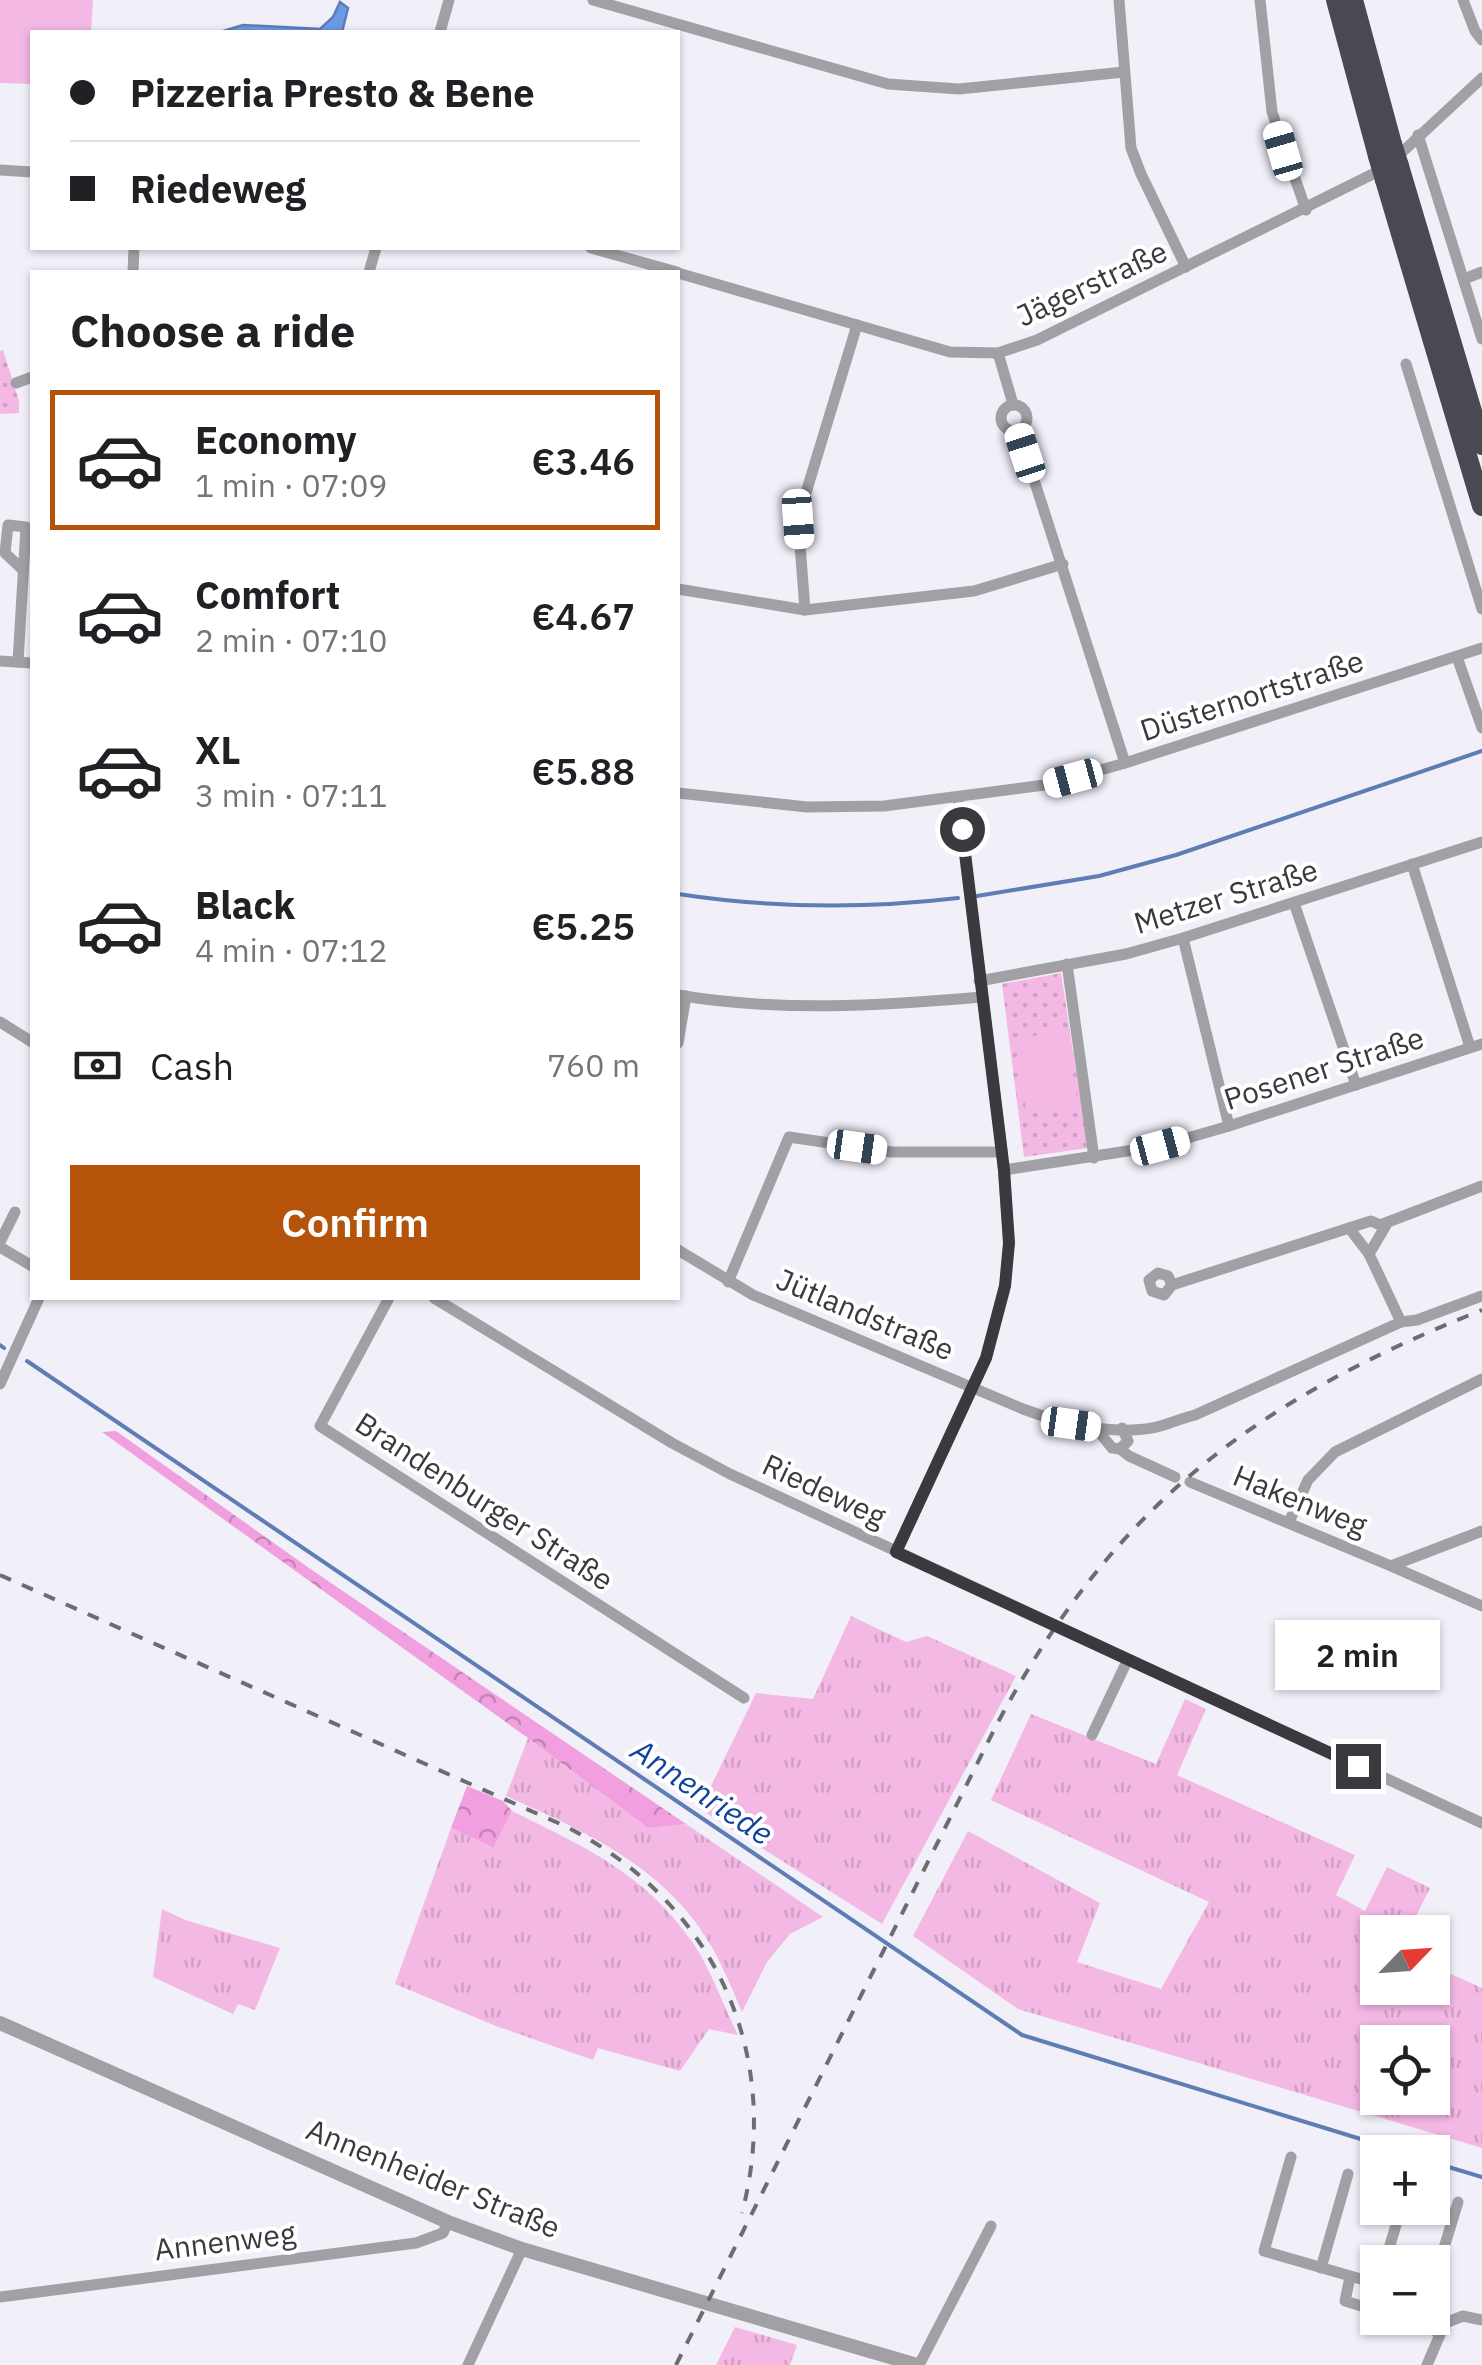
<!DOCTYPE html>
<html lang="en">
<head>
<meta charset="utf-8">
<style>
  :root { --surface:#fff; --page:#f2f2f2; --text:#202124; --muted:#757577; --line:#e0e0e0; --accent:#b45309 }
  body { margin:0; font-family:"IBM Plex Sans",sans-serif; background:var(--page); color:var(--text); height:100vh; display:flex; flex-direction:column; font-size:38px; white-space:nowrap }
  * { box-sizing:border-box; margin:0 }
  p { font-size:32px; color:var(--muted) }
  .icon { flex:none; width:55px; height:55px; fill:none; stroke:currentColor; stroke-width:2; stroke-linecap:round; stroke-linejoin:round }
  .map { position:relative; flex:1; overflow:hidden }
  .side { position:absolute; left:30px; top:270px; width:650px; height:1030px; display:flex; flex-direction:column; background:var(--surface); border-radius:0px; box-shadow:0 2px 8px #0004 }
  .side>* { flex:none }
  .banner { position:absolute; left:30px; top:30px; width:650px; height:220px; border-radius:0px; box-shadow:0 2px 8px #0004; display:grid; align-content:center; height:220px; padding:0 40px; background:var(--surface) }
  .needle { width:65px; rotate:65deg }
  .fabs { position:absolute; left:1360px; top:1915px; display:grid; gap:20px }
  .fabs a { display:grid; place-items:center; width:90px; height:90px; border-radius:0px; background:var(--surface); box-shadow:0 2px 8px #0004; font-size:50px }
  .end { position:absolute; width:45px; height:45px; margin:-22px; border:12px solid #3a393d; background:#fff; box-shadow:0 0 0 5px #fff }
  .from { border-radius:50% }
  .bubble { position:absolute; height:70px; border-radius:0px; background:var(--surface); box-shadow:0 2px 8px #0004; font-size:32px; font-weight:600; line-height:70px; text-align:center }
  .car { position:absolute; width:30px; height:60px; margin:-30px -15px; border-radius:12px; box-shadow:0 0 8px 2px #0007; background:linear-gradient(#fff 24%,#345 0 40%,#fff 0 76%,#345 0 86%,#fff 0) }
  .banner b { display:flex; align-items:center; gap:35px; height:95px; font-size:38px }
  .banner b+b { border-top:2px solid var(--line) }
  .banner i { width:25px; height:25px; background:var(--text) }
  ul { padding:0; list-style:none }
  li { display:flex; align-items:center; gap:30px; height:140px; margin:0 20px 15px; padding:0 20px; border:5px solid transparent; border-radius:0px }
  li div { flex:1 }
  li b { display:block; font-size:38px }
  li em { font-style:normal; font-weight:600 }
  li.on { border-color:var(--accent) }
  li>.icon { width:90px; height:90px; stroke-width:1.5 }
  h2 { padding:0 40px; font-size:45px; line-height:120px }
  .pay { display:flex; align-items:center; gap:25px; height:110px; padding:0 40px; font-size:38px }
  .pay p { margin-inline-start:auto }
  .action { display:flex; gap:20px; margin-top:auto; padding:20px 40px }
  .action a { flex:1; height:115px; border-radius:0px; background:var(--accent); color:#fff; font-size:40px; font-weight:600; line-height:115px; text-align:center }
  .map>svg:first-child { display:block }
  .grass { fill:url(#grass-tufts); fill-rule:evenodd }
  .forest { fill:url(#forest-crowns) }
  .park { fill:url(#park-dots) }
  .pitch { fill:#f4b8e5 }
  .water { fill:#6d9ae7; stroke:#5e7db4; stroke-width:2.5 }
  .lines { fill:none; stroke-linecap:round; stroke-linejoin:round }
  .stream { stroke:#5e7db4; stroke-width:4 }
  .minor { stroke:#a1a1a5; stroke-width:11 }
  .tertiary { stroke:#a1a1a5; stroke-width:14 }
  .motorway { stroke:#494a51; stroke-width:20 }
  .rail { stroke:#6d6c71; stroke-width:4; stroke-dasharray:12 12; stroke-linecap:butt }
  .motorway-bridge { stroke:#494a51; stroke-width:20 }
  .route { stroke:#3a393d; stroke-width:12 }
  .labels { text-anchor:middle; stroke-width:8; stroke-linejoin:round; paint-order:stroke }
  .street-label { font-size:30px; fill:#3a393d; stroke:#fff }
  .water-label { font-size:32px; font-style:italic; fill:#11449d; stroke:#fff }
</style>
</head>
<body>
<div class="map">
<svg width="1482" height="2365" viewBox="0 0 1482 2365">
  <defs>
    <pattern id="grass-tufts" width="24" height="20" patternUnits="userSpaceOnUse" patternTransform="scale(2.5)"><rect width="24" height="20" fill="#f4b8e5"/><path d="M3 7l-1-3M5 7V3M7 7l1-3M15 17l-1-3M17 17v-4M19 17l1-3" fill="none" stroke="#d29fc5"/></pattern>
    <pattern id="forest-crowns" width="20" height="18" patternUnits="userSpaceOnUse" patternTransform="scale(2.5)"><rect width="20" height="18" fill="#f19fde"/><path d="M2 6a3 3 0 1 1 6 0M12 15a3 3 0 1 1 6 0" fill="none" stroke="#c483b5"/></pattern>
    <pattern id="park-dots" width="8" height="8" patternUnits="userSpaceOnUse" patternTransform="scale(2.5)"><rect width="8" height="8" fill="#f4b8e5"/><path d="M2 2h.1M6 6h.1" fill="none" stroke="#d29fc5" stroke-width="1.8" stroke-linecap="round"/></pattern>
  </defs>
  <rect width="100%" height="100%" fill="#f1eff8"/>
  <g class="grass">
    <path d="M 851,1616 L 906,1642 L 927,1636 L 1016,1676 L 882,1924 L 700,1809 L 756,1693 L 813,1699 Z"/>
    <path d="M 1185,1699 L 1206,1709 L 1177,1775 L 1355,1855 L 1336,1895 L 1365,1911 L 1387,1867 L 1430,1888 L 1408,1932 L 1378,1932 L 1378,1988 L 1432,1988 L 1433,1966 L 1482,1988 L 1482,2148 L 1018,2009 L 913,1936 L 968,1831 L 1100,1903 L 1077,1962 L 1161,1989 L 1209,1902 L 991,1800 L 1031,1714 L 1156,1764 ZM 1378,2042 L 1432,2042 L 1432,2098 L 1378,2098 Z"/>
    <path d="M 528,1738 L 648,1828 L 686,1824 L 823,1917 L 790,1934 L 767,1962 L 742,2012 C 733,1991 724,1969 713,1949 C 670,1870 586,1831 506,1796 Z"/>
    <path d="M 512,1811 C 587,1848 644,1873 693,1943 C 711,1970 723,2005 738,2035 L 709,2029 L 680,2071 L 598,2048 L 593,2060 L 496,2026 L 395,1984 L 451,1828 L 492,1848 Z"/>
    <path d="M 162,1909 L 185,1920 L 280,1948 L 255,2010 L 238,2004 L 233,2014 L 153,1977 Z"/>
    <path d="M 735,2327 L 797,2345 L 790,2365 L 716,2365 Z"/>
  </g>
  <g class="forest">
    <path d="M 116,1431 L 309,1568 L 686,1824 L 648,1828 L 528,1738 L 102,1432 Z"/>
    <path d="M 467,1786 L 503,1801 L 512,1811 L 493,1848 L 451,1828 Z"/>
  </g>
  <g class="park">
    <path d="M 3,350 L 19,401 L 19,413 L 0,414 L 0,351 Z"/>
    <path d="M 1061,973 L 1088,1148 L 1024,1157 L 1002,984 Z"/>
  </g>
  <g class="pitch">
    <path d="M 0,0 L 93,0 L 91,32 L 32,32 L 32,84 L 0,83 Z"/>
    <path d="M 1066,1031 L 1078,1106 L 1027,1114 L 1015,1039 Z"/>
  </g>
  <path class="water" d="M 340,2 L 348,8 L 342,32 L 220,32 L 243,25 L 320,29 L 333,17 Z"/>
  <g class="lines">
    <g class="stream">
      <path d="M 678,894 C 770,908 865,909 958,898"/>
      <path d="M 977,896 L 1099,876 L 1176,855 L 1482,751"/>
      <path d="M 0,1345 L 4,1348"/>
      <path d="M 27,1361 L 1022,2035 L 1403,2152"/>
      <path d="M 1432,2162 L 1482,2177"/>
    </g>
    <g class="minor">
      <path d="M 593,0 L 888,84 L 959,89 L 1124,72"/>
      <path d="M 1119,0 L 1131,148 L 1141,174 L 1186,267"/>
      <path d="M 1260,0 L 1272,112 L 1306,210"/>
      <path d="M 1463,0 L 1475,31 L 1482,40"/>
      <path d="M 440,32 L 449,0"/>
      <path d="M 1418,135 L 1482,339"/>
      <path d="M 0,170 L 32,172"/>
      <path d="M 591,248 L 677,272"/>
      <path d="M 133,272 L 134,248"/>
      <path d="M 369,272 L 376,248"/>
      <path d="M 678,273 L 950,352 L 998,353 L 1037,340 L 1385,168 L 1482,78"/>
      <path d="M 1464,279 L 1482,272"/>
      <path d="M 998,353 L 1013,404"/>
      <path d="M 1406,364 L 1482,609"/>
      <path d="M 16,383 L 32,377"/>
      <circle cx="1014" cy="418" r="13"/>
      <path d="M 1018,430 L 1125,763"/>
      <path d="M 678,589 L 805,610 L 974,591 L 1063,564"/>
      <path d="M 805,610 L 798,519 L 857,325"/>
      <path d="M 1457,657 L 1482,728"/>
      <path d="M 0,661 L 32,663"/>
      <path d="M 18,662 L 26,527 L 8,525 L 5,553 L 23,570"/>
      <path d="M 678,793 L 807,807 L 884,806 L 1052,784 L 1125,763 L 1482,648"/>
      <path d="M 1412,864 L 1470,1047"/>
      <path d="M 1294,903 L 1356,1085"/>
      <path d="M 1183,938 L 1229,1126"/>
      <path d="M 1067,964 L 1094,1158"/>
      <path d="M 979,981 L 1126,954 L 1183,938 L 1482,842"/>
      <path d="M 678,995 C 777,1012 881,1006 981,997"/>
      <path d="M 0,1022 L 32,1042"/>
      <path d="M 678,1043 L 686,996"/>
      <path d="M 1004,1170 L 1160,1146 L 1229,1126 L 1482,1044"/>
      <path d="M 1349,1228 L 1371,1221 L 1380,1225 L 1388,1222"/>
      <path d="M 0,1242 L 15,1212"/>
      <path d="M 0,1247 L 32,1266"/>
      <path d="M 678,1250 L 753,1295 L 1023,1409 C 1062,1424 1123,1438 1164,1425 C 1175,1421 1184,1418 1195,1415 L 1401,1322 L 1417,1320 L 1482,1296"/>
      <path d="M 728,1282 L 789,1137 L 891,1152 L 1002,1152"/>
      <path d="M 1172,1285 L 1168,1276 L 1158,1273 L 1149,1280 L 1152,1291 L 1164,1295 L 1172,1285 L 1349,1228 L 1369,1254"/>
      <path d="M 389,1298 L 320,1426 L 744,1698"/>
      <path d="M 434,1298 L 672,1443 L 730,1474 L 1482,1823"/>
      <path d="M 1401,1322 L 1369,1254 L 1388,1222 L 1482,1186"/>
      <path d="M 0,1384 L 39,1298"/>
      <path d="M 1096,1428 L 1112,1448 L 1120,1449 L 1128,1441 L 1122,1428"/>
      <path d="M 1120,1449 L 1129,1456 L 1175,1477"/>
      <path d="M 1190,1482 L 1391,1566 L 1482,1531"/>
      <path d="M 1289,1522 L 1308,1480 L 1335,1452 L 1482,1379"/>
      <path d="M 896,1552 L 986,1358 L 1005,1285 L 1009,1243 L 1002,1152 L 958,798"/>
      <path d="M 1391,1566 L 1482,1606"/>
      <path d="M 1092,1735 L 1128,1659"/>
      <path d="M 1291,2157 L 1264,2251 L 1378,2284"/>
      <path d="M 1385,2262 L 1401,2208"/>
      <path d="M 1321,2268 L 1348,2174"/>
      <path d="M 1350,2277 L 1345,2301 L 1371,2309"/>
      <path d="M 1432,2287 L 1458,2202"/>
      <path d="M 0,2297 L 416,2243 L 443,2233 L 448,2222"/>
      <path d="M 1399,2318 L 1439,2332"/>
      <path d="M 468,2365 L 522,2249"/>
      <path d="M 919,2365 L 991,2226"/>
      <path d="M 1427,2365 L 1445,2323 L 1463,2316 L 1482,2320"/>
    </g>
    <path class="tertiary" d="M 0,2023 L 448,2222 L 522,2249 L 917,2365"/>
    <g class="motorway">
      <path d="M 1336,0 L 1378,156"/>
      <path d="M 1353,0 L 1392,144"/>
      <path d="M 1399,166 L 1482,445"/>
      <path d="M 1385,180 L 1482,506"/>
    </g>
    <g class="rail">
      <path d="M 0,1575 L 565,1826 C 713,1901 784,2052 742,2213"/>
      <path d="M 676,2365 L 997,1724 C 1114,1505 1254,1401 1482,1310"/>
    </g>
    <g class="motorway-bridge">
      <path d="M 1392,144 L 1399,166"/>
      <path d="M 1378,156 L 1385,180"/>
    </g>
  </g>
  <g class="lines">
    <path class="route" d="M 962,829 L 1004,1170 L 1009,1243 L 1005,1286 L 986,1358 L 896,1552 L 1358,1766"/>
  </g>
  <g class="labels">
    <g class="street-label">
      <text transform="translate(1092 284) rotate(-25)" y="10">Jägerstraße</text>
      <text transform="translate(1252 696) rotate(-18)" y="10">Düsternortstraße</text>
      <text transform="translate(1226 897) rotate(-17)" y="10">Metzer Straße</text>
      <text transform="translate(1324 1069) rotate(-18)" y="10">Posener Straße</text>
      <text transform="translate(865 1315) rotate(23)" y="10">Jütlandstraße</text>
      <text transform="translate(824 1491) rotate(25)" y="10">Riedeweg</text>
      <text transform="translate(1300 1501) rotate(22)" y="10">Hakenweg</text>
      <text transform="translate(484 1502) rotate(33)" y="10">Brandenburger Straße</text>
      <text transform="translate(433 2179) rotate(22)" y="10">Annenheider Straße</text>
      <text transform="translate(225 2242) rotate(-7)" y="10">Annenweg</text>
    </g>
    <g class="water-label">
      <text transform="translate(702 1792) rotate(34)" y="11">Annenriede</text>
    </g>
  </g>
</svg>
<div class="fabs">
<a><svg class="needle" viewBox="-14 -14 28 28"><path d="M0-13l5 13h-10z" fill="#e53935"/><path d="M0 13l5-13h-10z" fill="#757577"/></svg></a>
<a><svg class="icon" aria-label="locate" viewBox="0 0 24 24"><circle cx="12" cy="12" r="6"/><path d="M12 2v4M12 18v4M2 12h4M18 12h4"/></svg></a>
<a>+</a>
<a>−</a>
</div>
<i class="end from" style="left:962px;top:829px"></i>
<i class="end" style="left:1358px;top:1766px"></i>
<div class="bubble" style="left:1275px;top:1620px;width:165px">2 min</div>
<i class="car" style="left:1283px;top:151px;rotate:344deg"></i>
<i class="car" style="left:1025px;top:453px;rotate:342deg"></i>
<i class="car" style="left:798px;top:519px;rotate:176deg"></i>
<i class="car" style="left:1073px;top:778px;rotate:255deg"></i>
<i class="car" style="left:1160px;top:1146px;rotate:75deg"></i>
<i class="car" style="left:857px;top:1147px;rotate:98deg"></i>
<i class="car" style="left:1071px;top:1424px;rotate:98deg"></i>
<div class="banner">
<b><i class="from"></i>Pizzeria Presto &amp; Bene</b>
<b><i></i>Riedeweg</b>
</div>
<section class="side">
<h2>Choose a ride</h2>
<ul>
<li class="on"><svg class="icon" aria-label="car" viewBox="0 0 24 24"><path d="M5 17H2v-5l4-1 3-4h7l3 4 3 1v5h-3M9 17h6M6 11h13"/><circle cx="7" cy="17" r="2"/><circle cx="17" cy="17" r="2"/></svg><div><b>Economy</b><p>1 min · 07:09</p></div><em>€3.46</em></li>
<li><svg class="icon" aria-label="car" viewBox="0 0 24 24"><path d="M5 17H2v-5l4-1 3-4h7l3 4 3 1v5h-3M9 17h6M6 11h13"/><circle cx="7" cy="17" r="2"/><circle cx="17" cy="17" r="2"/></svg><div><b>Comfort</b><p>2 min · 07:10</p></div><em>€4.67</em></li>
<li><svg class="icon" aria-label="car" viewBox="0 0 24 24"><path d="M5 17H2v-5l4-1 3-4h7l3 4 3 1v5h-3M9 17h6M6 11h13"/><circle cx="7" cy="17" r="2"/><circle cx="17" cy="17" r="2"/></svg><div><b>XL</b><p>3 min · 07:11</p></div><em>€5.88</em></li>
<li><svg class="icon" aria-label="car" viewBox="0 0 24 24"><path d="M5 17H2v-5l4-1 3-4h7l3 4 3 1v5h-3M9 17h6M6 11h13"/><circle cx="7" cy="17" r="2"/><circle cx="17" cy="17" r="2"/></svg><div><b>Black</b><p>4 min · 07:12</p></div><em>€5.25</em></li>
</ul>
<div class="pay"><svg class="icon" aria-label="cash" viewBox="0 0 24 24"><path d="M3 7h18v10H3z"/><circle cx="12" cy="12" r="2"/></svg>Cash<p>760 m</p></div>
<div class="action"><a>Confirm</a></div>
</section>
</div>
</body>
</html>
